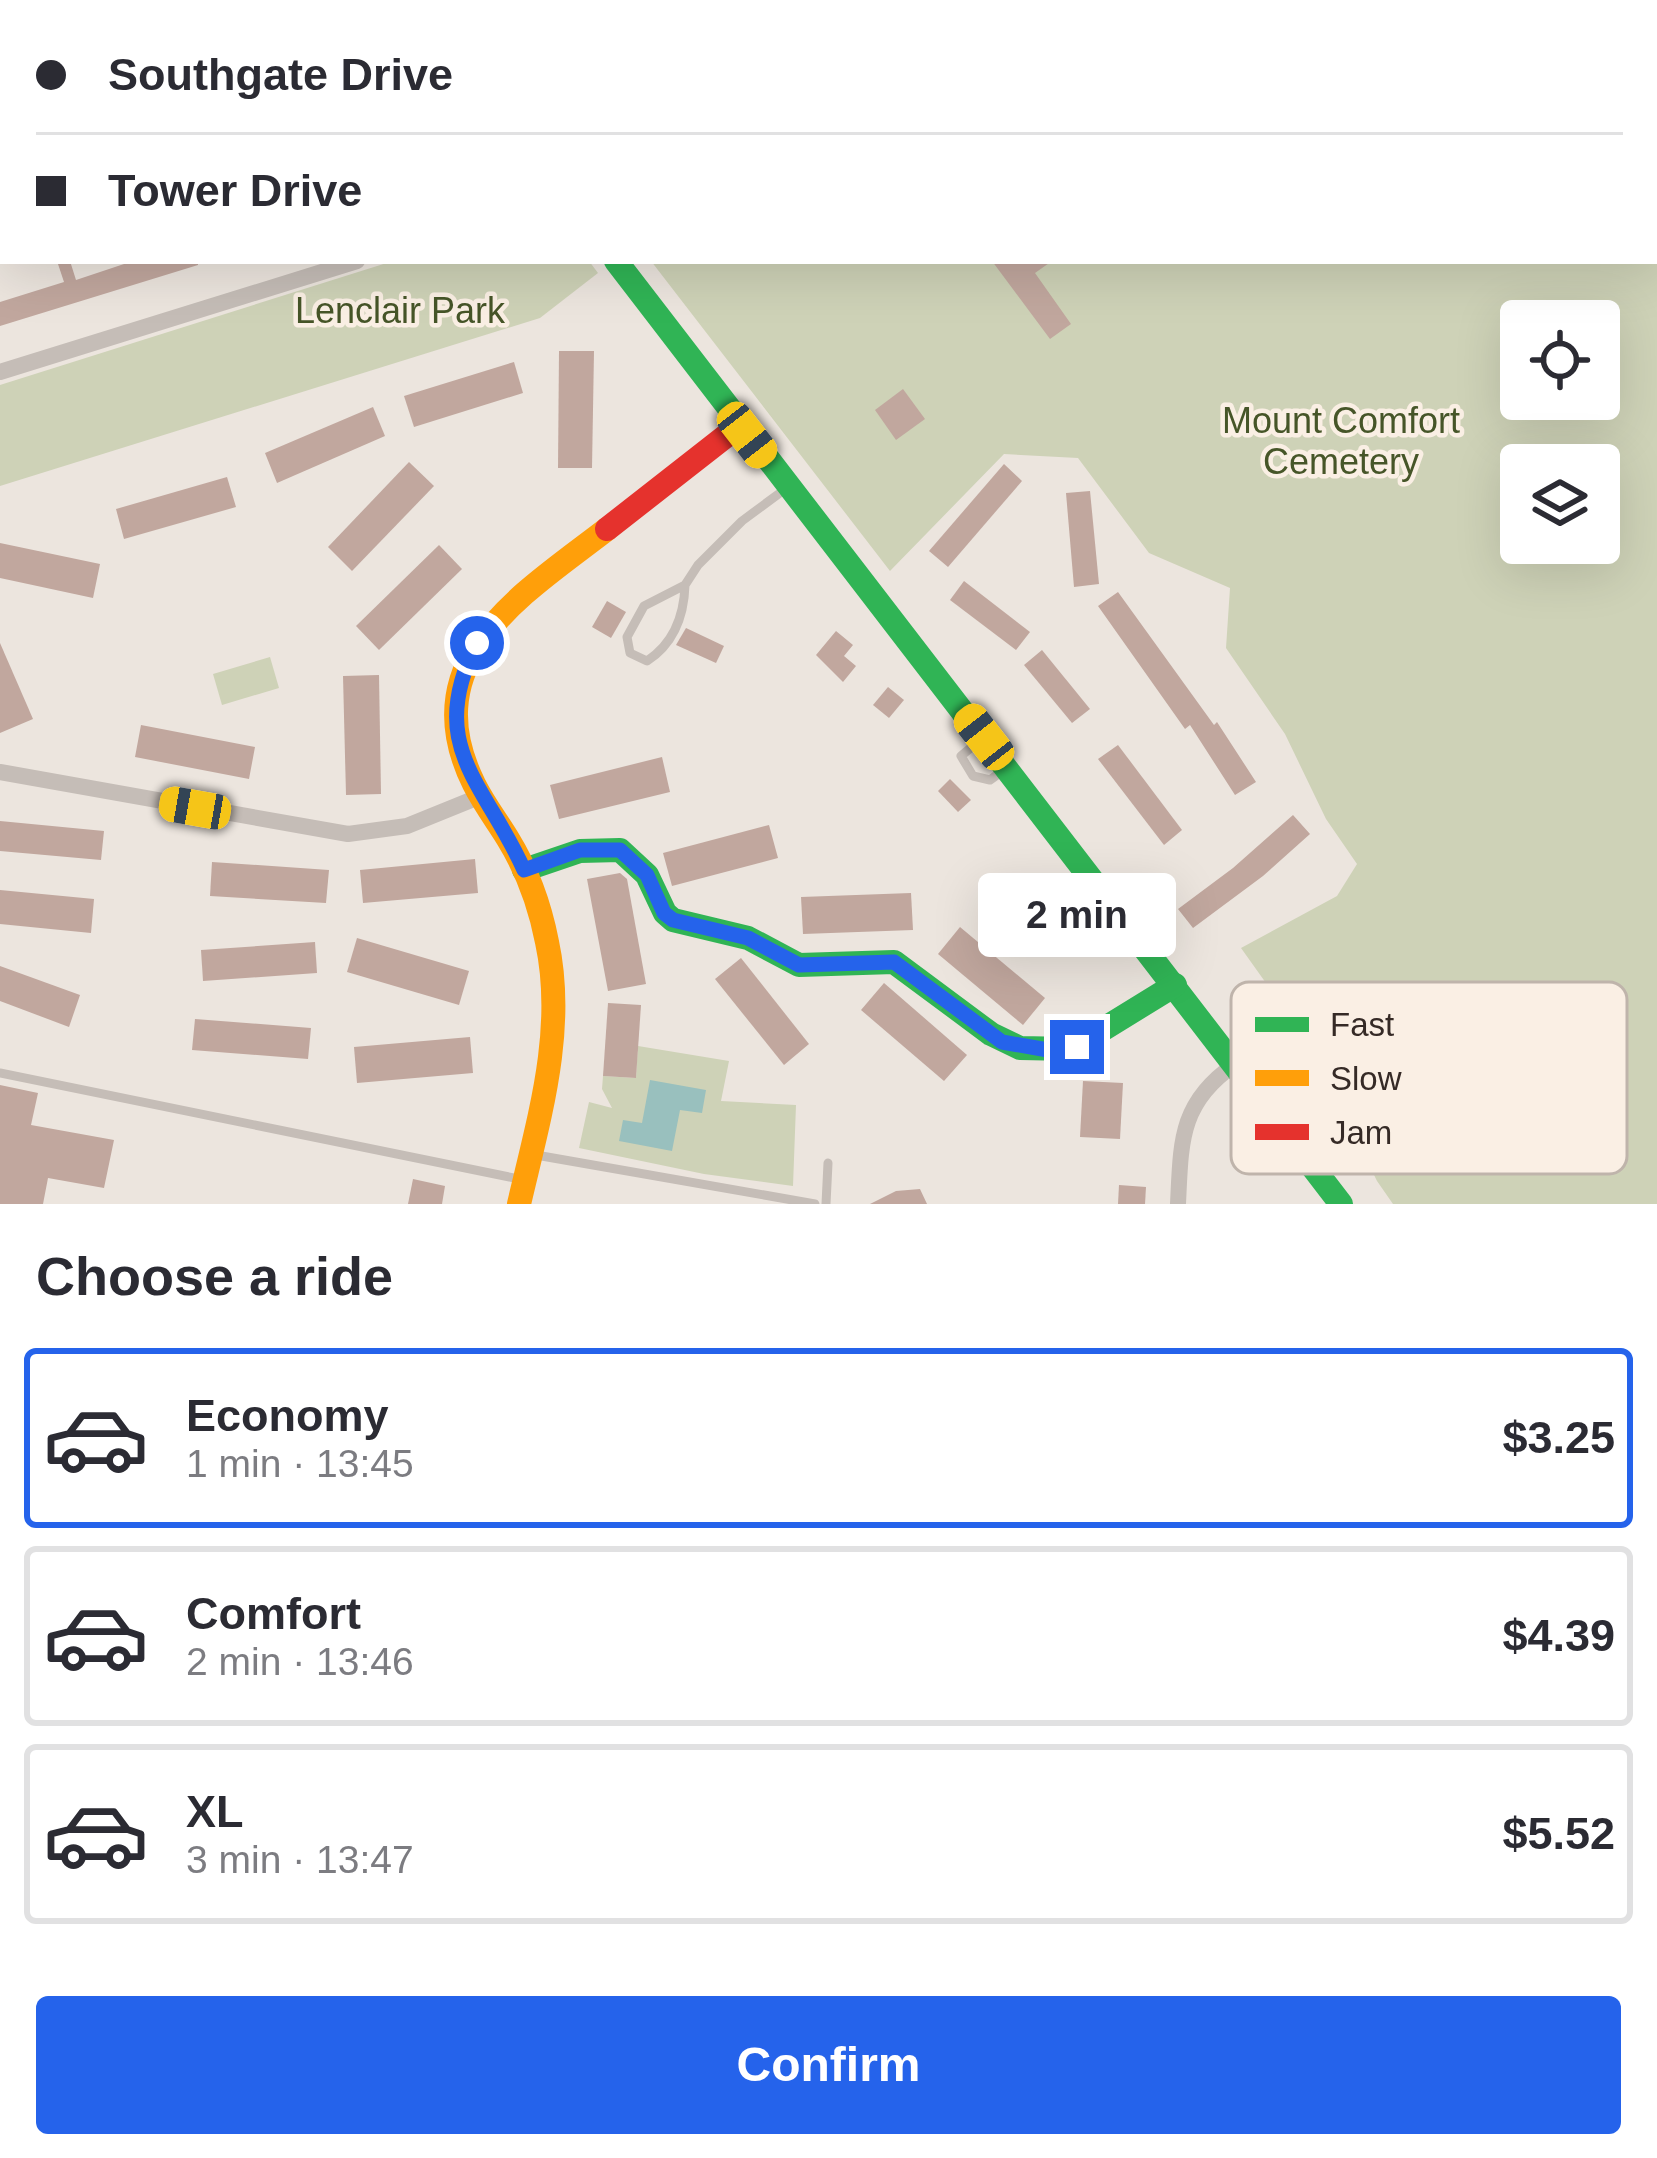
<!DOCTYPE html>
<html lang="en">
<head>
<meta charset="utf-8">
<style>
  :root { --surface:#fff; --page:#f7f7f7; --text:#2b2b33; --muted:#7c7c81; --line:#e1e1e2; --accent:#2563eb }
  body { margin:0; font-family:Arial,sans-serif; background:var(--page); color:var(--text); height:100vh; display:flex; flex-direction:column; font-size:45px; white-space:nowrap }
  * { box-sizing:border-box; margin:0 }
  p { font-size:39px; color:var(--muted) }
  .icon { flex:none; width:66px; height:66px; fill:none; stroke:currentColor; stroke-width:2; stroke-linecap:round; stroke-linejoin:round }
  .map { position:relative; height:1204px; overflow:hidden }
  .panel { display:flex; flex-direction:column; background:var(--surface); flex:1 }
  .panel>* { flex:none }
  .banner { position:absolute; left:0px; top:0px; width:1659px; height:264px; box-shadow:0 12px 48px #0002; display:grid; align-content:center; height:264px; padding:0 36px; background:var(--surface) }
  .fabs { position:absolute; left:1500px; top:300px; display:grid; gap:24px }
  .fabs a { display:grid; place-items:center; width:120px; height:120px; border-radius:12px; background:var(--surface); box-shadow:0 12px 48px #0002; font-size:60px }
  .end { position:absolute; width:54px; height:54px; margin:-27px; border:15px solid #2563eb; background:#fff; box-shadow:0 0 0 6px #fff }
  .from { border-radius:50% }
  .bubble { position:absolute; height:84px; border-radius:12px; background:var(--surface); box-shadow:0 12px 48px #0002; font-size:39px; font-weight:700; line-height:84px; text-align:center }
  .car { position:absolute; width:36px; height:72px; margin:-36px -18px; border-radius:15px; box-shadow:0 0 9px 3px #0007; background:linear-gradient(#f5c518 24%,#345 0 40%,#f5c518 0 76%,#345 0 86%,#f5c518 0) }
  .banner b { display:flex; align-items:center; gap:42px; height:114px; font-size:45px }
  .banner b+b { border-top:3px solid var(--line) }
  .banner i { width:30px; height:30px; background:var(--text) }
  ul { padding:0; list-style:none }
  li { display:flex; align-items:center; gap:36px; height:180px; margin:0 24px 18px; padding:0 12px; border:6px solid var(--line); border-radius:12px }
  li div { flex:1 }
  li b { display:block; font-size:45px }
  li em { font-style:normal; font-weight:700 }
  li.current { border-color:var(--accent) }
  li>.icon { width:108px; height:108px; stroke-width:1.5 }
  h2 { padding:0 36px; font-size:54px; line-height:144px }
  .action { display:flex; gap:24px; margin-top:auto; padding:24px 36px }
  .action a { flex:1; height:138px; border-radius:12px; background:var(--accent); color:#fff; font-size:48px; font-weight:700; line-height:138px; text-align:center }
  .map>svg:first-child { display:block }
  .green { fill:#ced2b7; fill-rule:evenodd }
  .water { fill:#99c0be }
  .building { fill:#c1a79e }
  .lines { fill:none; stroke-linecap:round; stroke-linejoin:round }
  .lane { stroke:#c5bdb7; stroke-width:9 }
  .street { stroke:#c5bdb7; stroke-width:16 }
  .fast { stroke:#30b455; stroke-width:24 }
  .slow { stroke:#ff9f0a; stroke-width:24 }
  .jam { stroke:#e5322d; stroke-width:24 }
  .route { stroke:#2563eb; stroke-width:15 }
  .labels { text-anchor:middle; stroke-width:9; stroke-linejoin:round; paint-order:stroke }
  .park-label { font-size:36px; fill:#465528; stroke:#faefe4 }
  .key { fill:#faefe4; stroke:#bfb4ab; stroke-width:3 }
  .key-label { font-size:33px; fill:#352a26 }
</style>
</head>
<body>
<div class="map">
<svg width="1657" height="1204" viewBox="0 0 1657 1204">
  <rect width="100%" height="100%" fill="#ece5de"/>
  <g class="green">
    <path d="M 744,0 L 1657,0 L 1657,1204 L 1393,1204 L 1377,1181 L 1310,1045 L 1241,948 L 1337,896 L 1357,864 L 1326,819 L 1285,734 L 1226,648 L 1230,588 L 1149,553 L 1078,458 L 1004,454 L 890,571 L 651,261 L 1656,261 L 1656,3 L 741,3 ZM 1521,321 L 1599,321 L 1599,399 L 1521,399 ZM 1521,465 L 1599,465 L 1599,543 L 1521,543 Z"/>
    <path d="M 393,261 L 589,261 L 598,273 L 540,318 L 0,486 L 0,385 Z"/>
    <path d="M 270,657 L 279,688 L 222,705 L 213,674 Z"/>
    <path d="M 638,1046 L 729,1061 L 721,1101 L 796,1105 L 793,1186 L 704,1174 L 579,1148 L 589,1102 L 612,1108 L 602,1089 L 603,1076 L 636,1078 Z"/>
  </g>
  <path class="water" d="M 650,1080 L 706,1090 L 702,1113 L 680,1110 L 672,1151 L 619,1141 L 623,1120 L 642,1123 Z"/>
  <g class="building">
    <path d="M 57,261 L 70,261 L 76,280 L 133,261 L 198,261 L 198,265 L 0,326 L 0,302 L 64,282 Z"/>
    <path d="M 992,261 L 1052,261 L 1035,273 L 1071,324 L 1050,339 Z"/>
    <path d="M 559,351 L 594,351 L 592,468 L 558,468 Z"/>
    <path d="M 514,362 L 523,393 L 414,427 L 404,396 Z"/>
    <path d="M 903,389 L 925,419 L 896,440 L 875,410 Z"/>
    <path d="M 373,407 L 385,436 L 277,483 L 265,453 Z"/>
    <path d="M 409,462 L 434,486 L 352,571 L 328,547 Z"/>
    <path d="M 1004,464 L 1022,481 L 948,567 L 929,551 Z"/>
    <path d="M 227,477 L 236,507 L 124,539 L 116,509 Z"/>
    <path d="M 1090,491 L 1099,584 L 1074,587 L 1066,493 Z"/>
    <path d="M 0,543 L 100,564 L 93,598 L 0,578 Z"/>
    <path d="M 439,545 L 462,569 L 379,650 L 356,626 Z"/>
    <path d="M 964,581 L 1030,632 L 1016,650 L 950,600 Z"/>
    <path d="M 1118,592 L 1214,725 L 1217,722 L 1256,782 L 1235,795 L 1190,725 L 1185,729 L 1098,606 Z"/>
    <path d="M 607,601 L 626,612 L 611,638 L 592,627 Z"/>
    <path d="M 686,628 L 724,646 L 716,663 L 676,645 Z"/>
    <path d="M 836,631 L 853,645 L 844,656 L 856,666 L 843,682 L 816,655 Z"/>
    <path d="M 0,643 L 33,719 L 0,733 Z"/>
    <path d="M 1042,650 L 1090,709 L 1072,723 L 1024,665 Z"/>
    <path d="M 379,675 L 381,794 L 346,795 L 343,676 Z"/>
    <path d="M 888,687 L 904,700 L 889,718 L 873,705 Z"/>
    <path d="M 141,725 L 255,747 L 249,779 L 135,757 Z"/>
    <path d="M 1118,745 L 1182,830 L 1164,845 L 1098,759 Z"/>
    <path d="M 662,757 L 670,792 L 559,819 L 550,785 Z"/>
    <path d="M 950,779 L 971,800 L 958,812 L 938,791 Z"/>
    <path d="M 1293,815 L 1310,834 L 1263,876 L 1193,928 L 1178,909 L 1233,868 Z"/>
    <path d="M 0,821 L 104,831 L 101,860 L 0,851 Z"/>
    <path d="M 769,825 L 778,858 L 672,886 L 663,853 Z"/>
    <path d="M 475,859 L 478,893 L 363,903 L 360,870 Z"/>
    <path d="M 212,862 L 329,870 L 326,903 L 210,896 Z"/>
    <path d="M 620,873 L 627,879 L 646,984 L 608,991 L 587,879 Z"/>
    <path d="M 0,890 L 94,899 L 91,933 L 0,924 Z"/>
    <path d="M 911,893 L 913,930 L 803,934 L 801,897 Z"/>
    <path d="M 1060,903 L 1086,936 L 1069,949 L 1043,916 Z"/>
    <path d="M 960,927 L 1045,998 L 1023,1025 L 938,954 Z"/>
    <path d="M 357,938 L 469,971 L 459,1005 L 347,972 Z"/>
    <path d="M 315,942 L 317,973 L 203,981 L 201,950 Z"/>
    <path d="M 741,958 L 809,1044 L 784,1065 L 715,979 Z"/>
    <path d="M 0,966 L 80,995 L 69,1027 L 0,1001 Z"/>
    <path d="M 884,983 L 967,1055 L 944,1081 L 861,1010 Z"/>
    <path d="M 608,1003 L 641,1005 L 636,1078 L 603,1076 Z"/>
    <path d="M 195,1019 L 311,1028 L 308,1059 L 192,1050 Z"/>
    <path d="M 470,1037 L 473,1073 L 357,1083 L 354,1047 Z"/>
    <path d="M 1083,1081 L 1123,1083 L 1120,1139 L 1080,1137 Z"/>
    <path d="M 0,1085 L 38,1093 L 31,1125 L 114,1140 L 104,1188 L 48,1178 L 43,1204 L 0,1204 Z"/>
    <path d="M 413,1179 L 445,1186 L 442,1204 L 408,1204 Z"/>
    <path d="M 1119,1185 L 1146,1187 L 1145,1204 L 1118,1204 Z"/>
    <path d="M 920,1189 L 927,1204 L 870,1204 L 896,1191 Z"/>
  </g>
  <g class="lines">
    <g class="lane">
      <path d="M 685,585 C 684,617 673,644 647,661 L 630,653 L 627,637 L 644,606 L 685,585 L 698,565 L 742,521 L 788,487"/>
      <path d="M 980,740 L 961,756 L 973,776 L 990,780 L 1005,769"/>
      <path d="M 0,1073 L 524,1180"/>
      <path d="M 536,1155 L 815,1204"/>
      <path d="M 826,1204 L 828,1163"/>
    </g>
    <g class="street">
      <path d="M 0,372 L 357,261"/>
      <path d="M 0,772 L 348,834 L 407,826 L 481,796"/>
      <path d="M 1178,1204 C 1181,1143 1179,1103 1234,1065"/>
    </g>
    <g class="fast">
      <path d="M 616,261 L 1341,1204"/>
      <path d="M 524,870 L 580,851 L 620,850 L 647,875 L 665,913 L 673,920 L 748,938 L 799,965 L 894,962 L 991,1034 L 1020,1048 L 1071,1049 L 1175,985"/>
    </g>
    <g class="slow">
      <path d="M 490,0 L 491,3"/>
      <path d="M 264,3 L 274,0"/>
      <path d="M 519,1204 C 539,1118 566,1030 547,942 C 540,906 527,870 508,839 C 497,821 484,804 474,784 C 412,659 523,594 607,529"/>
    </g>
    <g class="jam">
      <path d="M 0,85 L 3,84"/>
      <path d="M 607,529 L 740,425"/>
    </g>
  </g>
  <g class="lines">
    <path class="route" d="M 477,643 C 424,746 486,784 524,870 L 580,850 L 620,850 L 647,875 L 664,913 L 673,920 L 748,938 L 799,965 L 894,962 L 1002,1042 L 1048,1050 L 1077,1047"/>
  </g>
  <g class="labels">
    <g class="park-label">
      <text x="400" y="323">Lenclair Park</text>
      <text x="1341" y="433">Mount Comfort<tspan x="1341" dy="41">Cemetery</tspan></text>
    </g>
  </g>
  <rect x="1231" y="982" width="396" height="192" rx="18" class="key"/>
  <rect x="1255" y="1017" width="54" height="15" fill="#30b455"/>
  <rect x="1255" y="1070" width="54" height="16" fill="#ff9f0a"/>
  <rect x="1255" y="1124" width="54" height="16" fill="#e5322d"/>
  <g class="key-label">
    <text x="1330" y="1036">Fast</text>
    <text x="1330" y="1090">Slow</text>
    <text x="1330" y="1144">Jam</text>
  </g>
</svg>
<div class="fabs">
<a><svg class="icon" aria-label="locate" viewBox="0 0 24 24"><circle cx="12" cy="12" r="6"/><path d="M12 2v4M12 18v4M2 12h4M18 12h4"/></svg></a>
<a><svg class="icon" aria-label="layers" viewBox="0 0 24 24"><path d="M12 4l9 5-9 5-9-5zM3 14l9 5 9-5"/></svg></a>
</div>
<i class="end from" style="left:477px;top:643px"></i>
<i class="end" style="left:1077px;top:1047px"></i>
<div class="bubble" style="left:978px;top:873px;width:198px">2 min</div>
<i class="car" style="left:747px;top:435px;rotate:142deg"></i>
<i class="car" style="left:984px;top:737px;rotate:322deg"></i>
<i class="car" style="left:195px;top:808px;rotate:280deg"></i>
<div class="banner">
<b><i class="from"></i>Southgate Drive</b>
<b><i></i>Tower Drive</b>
</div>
</div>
<section class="panel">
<h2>Choose a ride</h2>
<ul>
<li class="current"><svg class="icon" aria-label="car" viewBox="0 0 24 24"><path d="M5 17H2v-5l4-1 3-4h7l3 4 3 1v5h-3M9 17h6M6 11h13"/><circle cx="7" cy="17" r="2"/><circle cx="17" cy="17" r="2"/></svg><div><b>Economy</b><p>1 min · 13:45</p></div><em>$3.25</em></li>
<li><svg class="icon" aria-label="car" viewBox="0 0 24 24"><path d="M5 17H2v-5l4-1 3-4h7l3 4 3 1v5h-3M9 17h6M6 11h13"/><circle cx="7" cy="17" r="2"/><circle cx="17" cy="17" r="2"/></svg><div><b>Comfort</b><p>2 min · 13:46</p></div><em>$4.39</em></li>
<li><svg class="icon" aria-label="car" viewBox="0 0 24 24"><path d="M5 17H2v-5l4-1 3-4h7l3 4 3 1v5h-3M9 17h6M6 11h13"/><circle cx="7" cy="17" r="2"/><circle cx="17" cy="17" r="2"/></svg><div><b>XL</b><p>3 min · 13:47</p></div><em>$5.52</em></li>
</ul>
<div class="action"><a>Confirm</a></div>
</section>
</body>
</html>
